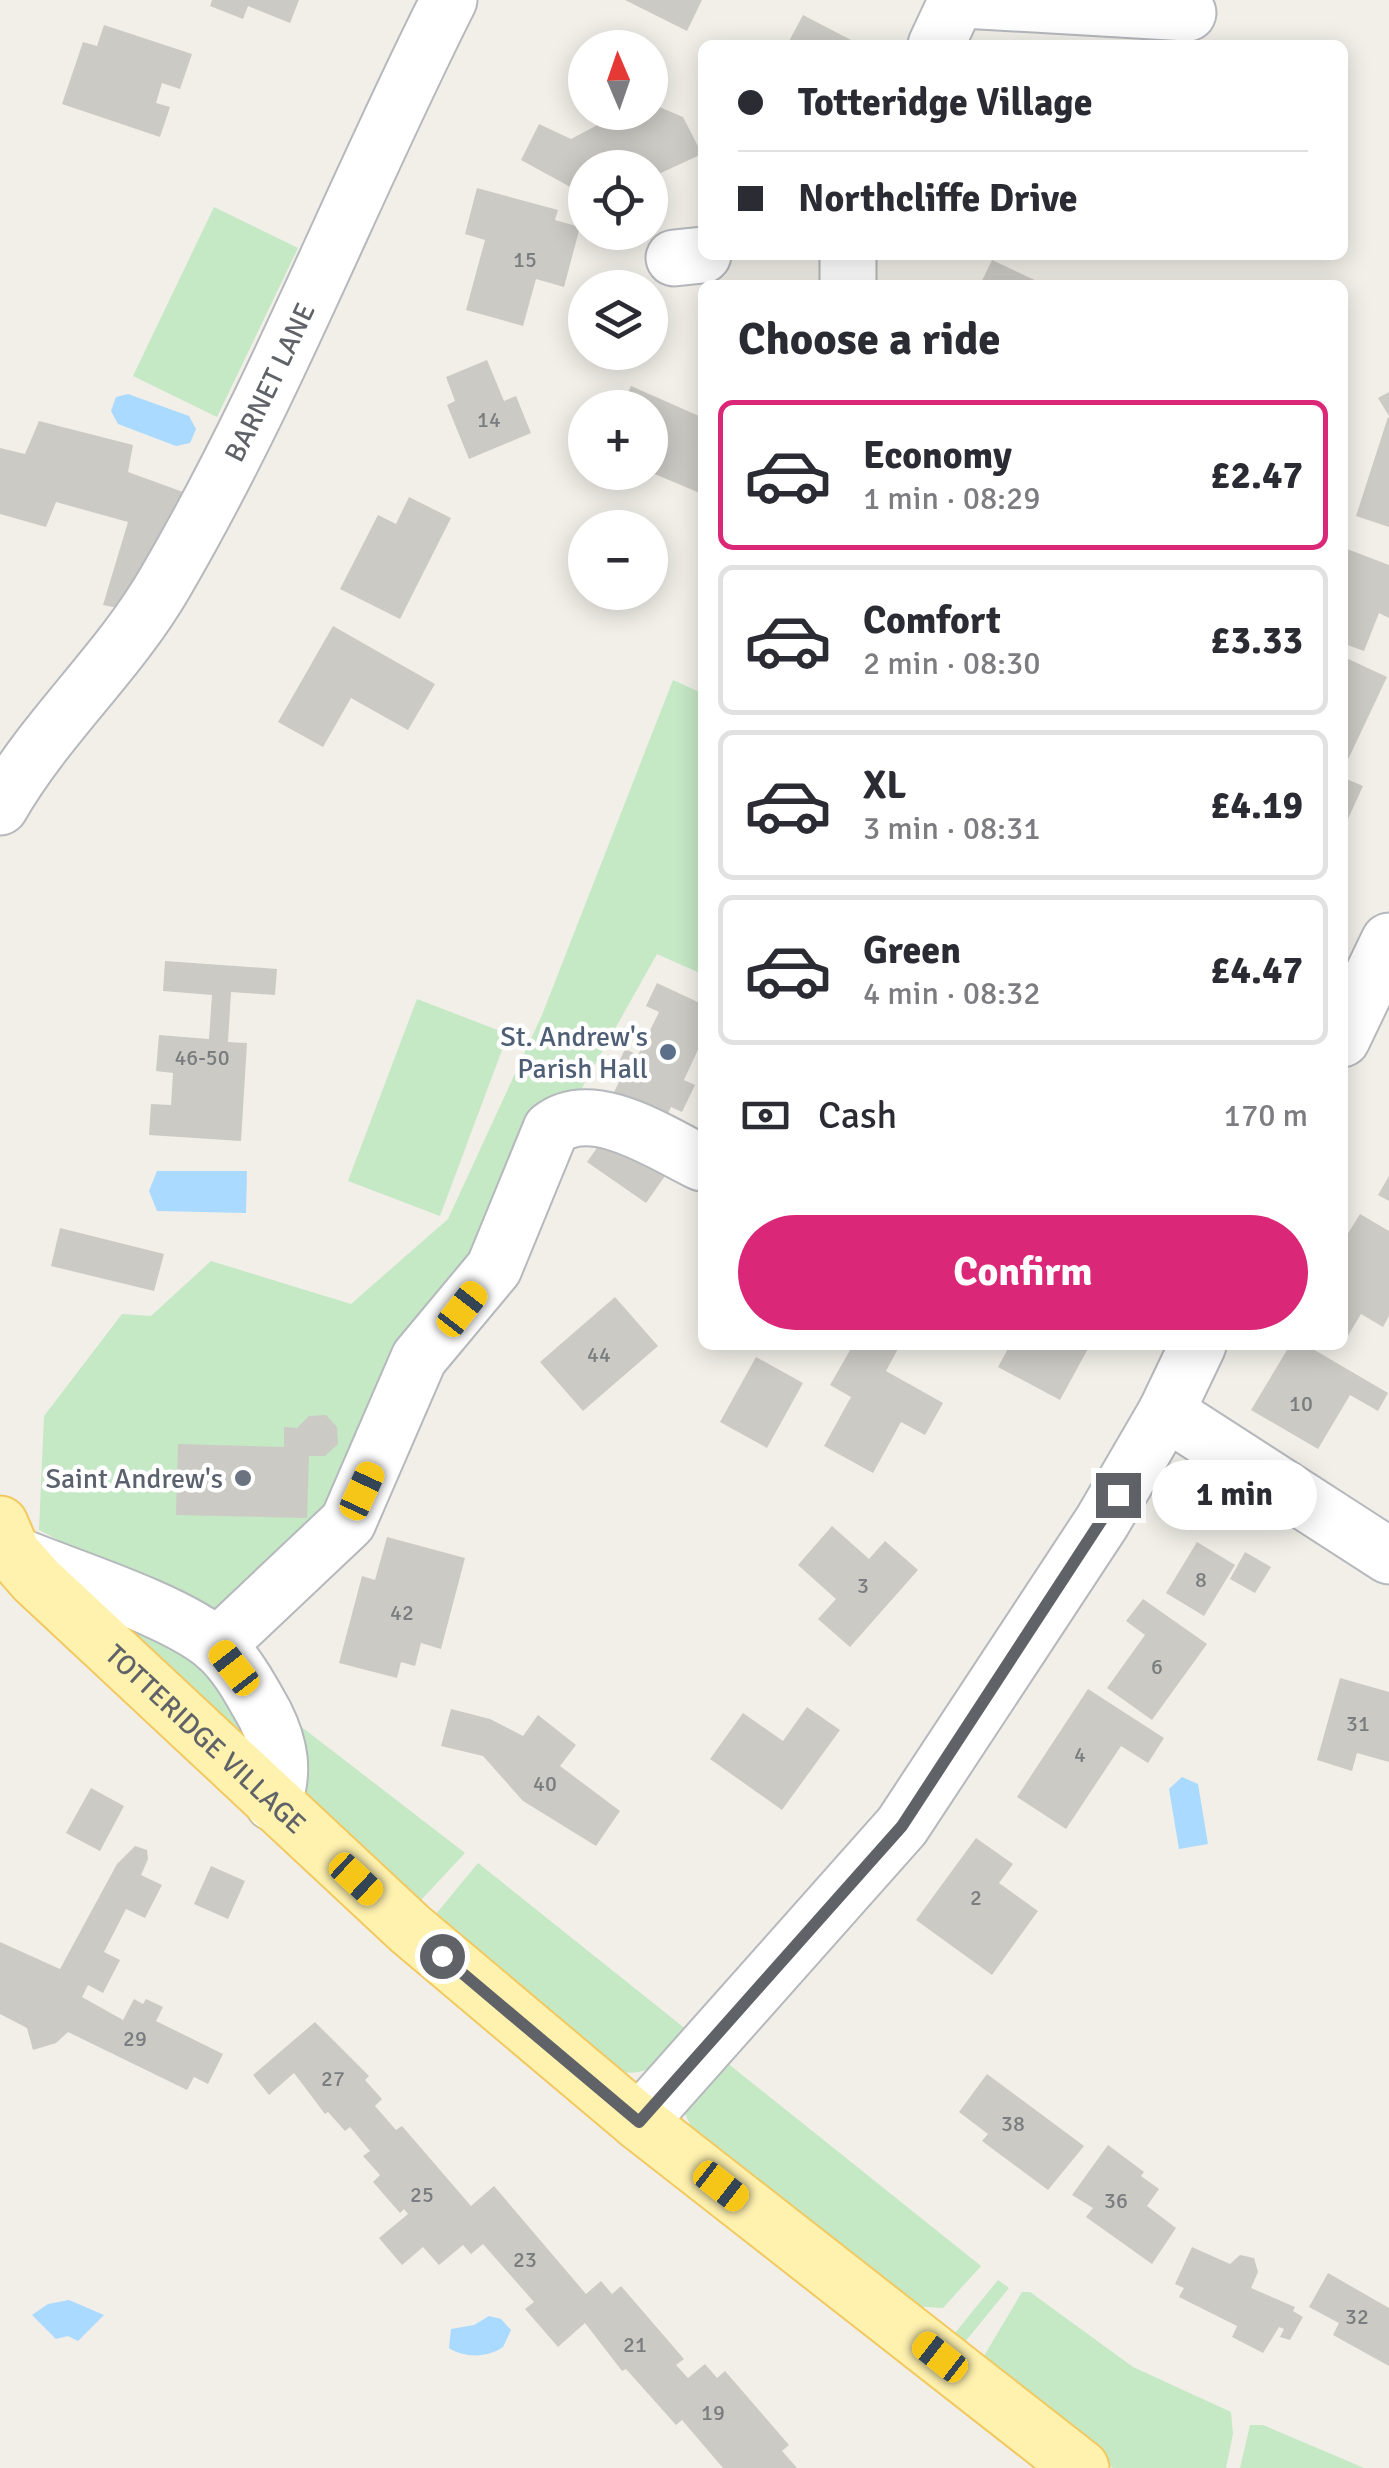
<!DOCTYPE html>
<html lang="en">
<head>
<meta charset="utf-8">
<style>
  :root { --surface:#fff; --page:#f7f7f7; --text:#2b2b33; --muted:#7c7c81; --line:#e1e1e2; --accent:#db2777 }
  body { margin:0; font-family:Signika,sans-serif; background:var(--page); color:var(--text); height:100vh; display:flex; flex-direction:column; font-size:38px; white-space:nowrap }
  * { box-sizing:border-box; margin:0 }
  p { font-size:32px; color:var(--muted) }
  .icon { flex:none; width:55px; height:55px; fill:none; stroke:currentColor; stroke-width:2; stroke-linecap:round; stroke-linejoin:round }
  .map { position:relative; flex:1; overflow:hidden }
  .side { position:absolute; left:698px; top:280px; width:650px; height:1070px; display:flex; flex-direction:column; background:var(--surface); border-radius:15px; box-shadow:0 5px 25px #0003 }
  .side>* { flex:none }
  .hud { position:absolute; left:698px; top:40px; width:650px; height:220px; border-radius:15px; box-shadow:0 5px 25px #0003; display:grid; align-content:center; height:220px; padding:0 40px; background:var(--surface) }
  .needle { width:65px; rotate:358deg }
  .controls { position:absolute; left:568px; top:30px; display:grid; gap:20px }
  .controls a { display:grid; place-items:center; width:100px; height:100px; border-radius:50%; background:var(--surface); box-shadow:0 5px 25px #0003; font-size:50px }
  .end { position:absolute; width:45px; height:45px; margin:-22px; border:12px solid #5f6368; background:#fff; box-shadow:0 0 0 5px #fff }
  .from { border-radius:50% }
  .bubble { position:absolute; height:70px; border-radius:35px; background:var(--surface); box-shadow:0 5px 25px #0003; font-size:32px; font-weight:700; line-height:70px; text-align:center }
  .car { position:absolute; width:30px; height:60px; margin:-30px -15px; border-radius:12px; box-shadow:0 0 8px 2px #0007; background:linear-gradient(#f5c518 24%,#345 0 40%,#f5c518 0 76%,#345 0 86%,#f5c518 0) }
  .hud b { display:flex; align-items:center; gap:35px; height:95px; font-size:38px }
  .hud b+b { border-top:2px solid var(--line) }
  .hud i { width:25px; height:25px; background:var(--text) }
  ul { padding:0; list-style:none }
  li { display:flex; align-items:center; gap:30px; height:150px; margin:0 20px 15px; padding:0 20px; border:5px solid var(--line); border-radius:15px }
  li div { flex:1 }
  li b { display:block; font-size:38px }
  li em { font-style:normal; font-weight:700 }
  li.on { border-color:var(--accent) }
  li>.icon { width:90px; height:90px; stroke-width:1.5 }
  h2 { padding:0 40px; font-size:45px; line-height:120px }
  .pay { display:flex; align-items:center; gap:25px; height:110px; padding:0 40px; font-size:38px }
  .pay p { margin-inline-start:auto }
  .cta { display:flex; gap:20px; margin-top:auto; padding:20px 40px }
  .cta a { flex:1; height:115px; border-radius:60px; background:var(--accent); color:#fff; font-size:40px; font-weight:700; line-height:115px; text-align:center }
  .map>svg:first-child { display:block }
  .green { fill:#c5e8c5 }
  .water { fill:#aadaff }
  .building { fill:#cccac5 }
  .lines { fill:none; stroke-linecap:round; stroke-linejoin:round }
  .minor-casing { stroke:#b5b8bc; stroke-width:59 }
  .major-casing { stroke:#f2c960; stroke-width:59 }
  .minor { stroke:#fff; stroke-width:55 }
  .major { stroke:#fff2af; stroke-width:55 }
  .route { stroke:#5f6368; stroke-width:12 }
  .service-dot { fill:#5c6f8a; stroke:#fff; stroke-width:4 }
  .worship-dot { fill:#6b7280; stroke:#fff; stroke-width:4 }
  .labels { text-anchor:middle; stroke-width:9; stroke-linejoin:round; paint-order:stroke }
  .number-label { font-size:22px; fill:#7a7d7f }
  .street-label { font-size:28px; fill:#5f6368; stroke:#fff }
  .service-label { font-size:28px; fill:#4e5e75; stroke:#fff; text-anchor:end }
  .worship-label { font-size:28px; fill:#5b616d; stroke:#fff; text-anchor:end }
</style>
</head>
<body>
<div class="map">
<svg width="1389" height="2468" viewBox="0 0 1389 2468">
  <rect width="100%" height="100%" fill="#f1efe8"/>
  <g class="green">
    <path d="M 214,207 L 298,248 L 217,417 L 133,376 Z"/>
    <path d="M 673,680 L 702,693 L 702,974 L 657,954 L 585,1082 L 521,1219 L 379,1378 L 340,1511 L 213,1619 L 39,1530 L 44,1416 L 122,1314 L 151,1316 L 211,1261 L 351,1304 L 448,1219 L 542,1015 Z"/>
    <path d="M 417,999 L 508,1034 L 440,1216 L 348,1181 Z"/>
    <path d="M 106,1607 L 222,1662 L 272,1771 Z"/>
    <path d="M 286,1715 L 465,1853 L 421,1900 L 408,1897 L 304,1796 Z"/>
    <path d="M 478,1863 L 692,2034 C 666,2058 648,2082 611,2069 L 438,1925 L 436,1914 Z"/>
    <path d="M 721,2058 L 981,2266 L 943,2308 L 911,2306 L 697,2139 L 685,2114 L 685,2094 Z"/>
    <path d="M 998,2280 L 1009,2288 L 964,2343 L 957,2343 L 955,2333 Z"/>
    <path d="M 1022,2292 L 1030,2292 L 1133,2367 L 1231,2412 L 1233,2434 L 1226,2468 L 1113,2468 L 981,2361 Z"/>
    <path d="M 1250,2425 L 1263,2425 L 1364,2468 L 1240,2468 Z"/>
  </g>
  <g class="water">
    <path d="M 128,394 L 189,416 L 196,429 L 190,443 L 176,446 L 118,424 L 111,411 L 116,397 Z"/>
    <path d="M 157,1171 L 247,1171 L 246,1213 L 157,1211 L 149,1191 Z"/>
    <path d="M 1182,1777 L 1198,1784 L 1208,1844 L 1179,1849 L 1169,1789 Z"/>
    <path d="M 69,2300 L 104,2315 L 78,2341 L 68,2336 L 56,2339 L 32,2315 L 48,2304 Z"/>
    <path d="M 489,2316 L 501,2319 L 511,2330 L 503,2347 C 488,2358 464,2358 449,2348 L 451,2329 L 474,2325 Z"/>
  </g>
  <g class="building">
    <path d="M 212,0 L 299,0 L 290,23 L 248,6 L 243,19 L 210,6 Z"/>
    <path d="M 625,0 L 702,0 L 687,31 Z"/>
    <path d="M 803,15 L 851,40 L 848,45 L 787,45 Z"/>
    <path d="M 104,25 L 192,54 L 180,89 L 162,83 L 156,103 L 170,107 L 160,137 L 62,104 L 83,42 L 97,46 Z"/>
    <path d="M 650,103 L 683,117 L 702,154 L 650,178 L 650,168 L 585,168 L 585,195 L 521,160 L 539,124 L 571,139 L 622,112 L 650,112 Z"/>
    <path d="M 477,188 L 558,210 L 555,220 L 580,227 L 564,287 L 536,279 L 523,326 L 466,310 L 485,240 L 465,234 Z"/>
    <path d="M 992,260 L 1045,285 L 980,285 Z"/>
    <path d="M 487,360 L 504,401 L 516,396 L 531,433 L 469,459 L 447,405 L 455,401 L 446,377 Z"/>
    <path d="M 631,386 L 699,416 L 702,408 L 702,494 L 650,472 L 650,408 L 621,408 Z"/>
    <path d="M 1389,392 L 1389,416 L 1378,398 Z"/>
    <path d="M 1388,417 L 1389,418 L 1389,527 L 1356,516 Z"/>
    <path d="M 39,421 L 133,445 L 128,472 L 183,492 L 123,609 L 103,605 L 128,522 L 56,502 L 46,527 L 0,514 L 0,448 L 25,454 Z"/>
    <path d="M 409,497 L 451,518 L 400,619 L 340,589 L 378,515 L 396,524 Z"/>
    <path d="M 1347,549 L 1389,565 L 1389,618 L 1379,613 L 1364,651 L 1342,643 L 1342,613 L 1348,601 L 1342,599 L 1342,560 Z"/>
    <path d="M 333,626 L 435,684 L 408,730 L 351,698 L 323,747 L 278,722 Z"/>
    <path d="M 1342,656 L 1387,677 L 1345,766 L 1342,764 Z"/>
    <path d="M 1342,777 L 1363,786 L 1342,832 Z"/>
    <path d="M 165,961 L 277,969 L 275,995 L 231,992 L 228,1042 L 247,1043 L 241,1141 L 149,1135 L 151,1104 L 171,1105 L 173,1073 L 156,1071 L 159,1035 L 209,1039 L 212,995 L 163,991 Z"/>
    <path d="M 657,983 L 702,1004 L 702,1041 L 684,1080 L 695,1085 L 682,1112 L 671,1107 L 665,1120 L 613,1094 L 620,1080 L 612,1077 L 625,1049 L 638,1055 L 659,1012 L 646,1006 Z"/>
    <path d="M 606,1135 L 665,1176 L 646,1203 L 587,1162 Z"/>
    <path d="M 1389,1176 L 1389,1201 L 1378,1195 Z"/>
    <path d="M 1360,1214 L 1389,1231 L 1389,1316 L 1383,1327 L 1361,1314 L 1346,1339 L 1342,1243 Z"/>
    <path d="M 60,1228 L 164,1254 L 154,1291 L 51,1266 Z"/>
    <path d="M 615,1297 L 658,1346 L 583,1411 L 540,1362 Z"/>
    <path d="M 853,1345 L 900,1345 L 886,1371 L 943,1403 L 925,1435 L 901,1422 L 873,1473 L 824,1446 L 851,1397 L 830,1385 Z"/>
    <path d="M 1010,1345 L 1090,1345 L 1060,1400 L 998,1367 Z"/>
    <path d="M 1290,1345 L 1306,1345 L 1388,1393 L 1378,1411 L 1350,1395 L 1318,1449 L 1251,1410 Z"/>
    <path d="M 756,1357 L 803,1383 L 767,1448 L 720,1422 Z"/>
    <path d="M 326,1415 L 337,1427 L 338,1444 L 325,1456 L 309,1456 L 307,1518 L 176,1515 L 178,1444 L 284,1447 L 284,1427 L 297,1428 L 309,1416 Z"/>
    <path d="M 832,1526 L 869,1559 L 885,1541 L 918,1570 L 850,1647 L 818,1619 L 836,1599 L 798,1565 Z"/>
    <path d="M 387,1537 L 465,1558 L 441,1649 L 421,1643 L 415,1666 L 401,1662 L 397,1678 L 339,1663 L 362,1576 L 375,1580 Z"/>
    <path d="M 1197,1542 L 1235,1565 L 1204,1616 L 1166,1593 Z"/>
    <path d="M 1245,1552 L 1271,1567 L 1255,1593 L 1230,1579 Z"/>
    <path d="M 1143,1599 L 1207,1644 L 1152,1720 L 1107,1688 L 1145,1635 L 1126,1621 Z"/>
    <path d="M 1340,1678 L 1389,1692 L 1389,1762 L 1357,1753 L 1352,1771 L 1317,1760 Z"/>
    <path d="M 1088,1689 L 1164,1738 L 1148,1763 L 1121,1746 L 1066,1829 L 1017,1797 Z"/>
    <path d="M 807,1707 L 840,1730 L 782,1810 L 710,1759 L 743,1713 L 783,1741 Z"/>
    <path d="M 451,1709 L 490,1719 L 523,1736 L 538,1715 L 576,1745 L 560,1766 L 620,1811 L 596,1846 L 523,1801 L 483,1756 L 441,1746 Z"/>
    <path d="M 91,1788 L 124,1806 L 100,1851 L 66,1833 Z"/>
    <path d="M 976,1838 L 1013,1864 L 999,1883 L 1038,1911 L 992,1975 L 916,1920 Z"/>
    <path d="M 135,1846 L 147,1850 L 148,1859 L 141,1875 L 162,1885 L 145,1918 L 126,1909 L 104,1952 L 120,1960 L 103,1993 L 88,1985 L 82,1997 L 123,2020 L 134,1999 L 143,2004 L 146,1999 L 163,2007 L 156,2021 L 223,2054 L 208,2084 L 194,2077 L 187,2090 L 68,2032 L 56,2043 L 33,2050 L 27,2028 L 0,2014 L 0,1942 L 60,1969 L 117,1864 Z"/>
    <path d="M 211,1866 L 245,1881 L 228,1919 L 194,1904 Z"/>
    <path d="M 315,2022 L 369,2076 L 365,2080 L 382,2099 L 375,2106 L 396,2130 L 402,2126 L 471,2206 L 494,2186 L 586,2294 L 601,2281 L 612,2294 L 621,2286 L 684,2359 L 676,2365 L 688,2378 L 705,2364 L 717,2378 L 725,2371 L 789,2445 L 782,2451 L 797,2468 L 723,2468 L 682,2420 L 676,2425 L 626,2369 L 622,2371 L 585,2323 L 558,2347 L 525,2309 L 534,2302 L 483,2244 L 471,2254 L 463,2245 L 439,2265 L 423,2247 L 402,2265 L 379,2238 L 408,2214 L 404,2209 L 400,2213 L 373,2182 L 380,2175 L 363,2156 L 370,2151 L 350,2127 L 345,2131 L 328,2112 L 325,2114 L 294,2073 L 269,2095 L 253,2075 Z"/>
    <path d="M 987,2074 L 1084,2146 L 1048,2190 L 982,2141 L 988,2134 L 959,2112 Z"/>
    <path d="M 1108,2145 L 1144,2172 L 1141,2176 L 1159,2189 L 1147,2206 L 1176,2228 L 1152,2264 L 1086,2217 L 1093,2208 L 1072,2195 Z"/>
    <path d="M 1192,2247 L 1230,2264 L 1240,2255 L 1254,2258 L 1258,2272 L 1251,2288 L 1295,2307 L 1293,2311 L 1303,2317 L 1290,2340 L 1280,2337 L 1284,2329 L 1279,2327 L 1263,2353 L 1232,2337 L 1237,2326 L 1179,2297 L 1184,2288 L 1175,2284 Z"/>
    <path d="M 1328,2273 L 1389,2308 L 1389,2366 L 1333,2335 L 1339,2323 L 1309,2307 Z"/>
  </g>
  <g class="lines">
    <g class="minor-casing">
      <g id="minor">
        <path d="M 963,0 L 1188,13"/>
        <path d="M 936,45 L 957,0"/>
        <path d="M 674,258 L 703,255"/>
        <path d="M 848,285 L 848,255"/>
        <path id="s1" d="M 0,807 C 47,725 119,663 166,581 C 275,394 352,192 449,0"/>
        <path d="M 1342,1039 L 1389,941"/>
        <path d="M 1166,1412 L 1389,1556"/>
        <path d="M 13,1554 C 66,1576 176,1610 217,1646 C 237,1663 252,1692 265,1715 C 280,1745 285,1772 273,1803"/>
        <path d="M 217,1646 L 348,1522 L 419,1358 L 494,1268 L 551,1129 C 593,1096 662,1144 702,1163"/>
        <path d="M 639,2122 L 902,1826 L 1102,1522 L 1166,1412 L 1198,1345"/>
      </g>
    </g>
    <g class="major-casing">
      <g id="major">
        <path id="s2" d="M 0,1524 L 13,1554 L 36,1580 L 410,1929 L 639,2122 L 1081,2468"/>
      </g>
    </g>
    <use href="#minor" class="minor"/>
    <use href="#major" class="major"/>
  </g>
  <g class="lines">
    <path class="route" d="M 442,1956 L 639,2122 L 902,1826 L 1118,1495"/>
  </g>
  <circle class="service-dot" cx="668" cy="1052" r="10"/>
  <circle class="worship-dot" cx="243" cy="1478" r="10"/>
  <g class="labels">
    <g class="number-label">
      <text x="525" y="267">15</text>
      <text x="489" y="427">14</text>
      <text x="202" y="1065">46-50</text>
      <text x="599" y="1362">44</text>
      <text x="1301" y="1411">10</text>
      <text x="1201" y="1587">8</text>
      <text x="863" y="1593">3</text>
      <text x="402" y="1620">42</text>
      <text x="1157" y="1674">6</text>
      <text x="1358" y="1731">31</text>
      <text x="1080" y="1762">4</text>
      <text x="545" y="1791">40</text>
      <text x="976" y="1905">2</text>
      <text x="135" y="2046">29</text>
      <text x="333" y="2086">27</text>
      <text x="1013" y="2131">38</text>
      <text x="422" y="2202">25</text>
      <text x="1116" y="2208">36</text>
      <text x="525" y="2267">23</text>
      <text x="1357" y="2324">32</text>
      <text x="635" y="2352">21</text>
      <text x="713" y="2420">19</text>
    </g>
    <g class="street-label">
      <text dy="10" stroke="none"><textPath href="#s1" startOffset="505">BARNET LANE</textPath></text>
      <text dy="10" stroke="none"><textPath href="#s2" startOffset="300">TOTTERIDGE VILLAGE</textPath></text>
    </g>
    <g class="service-label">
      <text x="648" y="1046">St. Andrew's<tspan x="648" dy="32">Parish Hall</tspan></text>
    </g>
    <g class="worship-label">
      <text x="223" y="1488">Saint Andrew's</text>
    </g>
  </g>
</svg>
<div class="controls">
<a><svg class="needle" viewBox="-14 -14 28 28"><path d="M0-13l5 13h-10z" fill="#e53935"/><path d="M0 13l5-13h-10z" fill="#7c7c81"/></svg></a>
<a><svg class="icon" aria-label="locate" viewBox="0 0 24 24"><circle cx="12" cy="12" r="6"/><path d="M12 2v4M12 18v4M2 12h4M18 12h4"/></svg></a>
<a><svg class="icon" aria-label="layers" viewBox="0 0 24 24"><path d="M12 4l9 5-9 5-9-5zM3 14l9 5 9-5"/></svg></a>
<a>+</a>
<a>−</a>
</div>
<i class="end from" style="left:442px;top:1956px"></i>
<i class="end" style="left:1118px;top:1495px"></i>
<div class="bubble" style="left:1152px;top:1460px;width:165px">1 min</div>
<i class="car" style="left:462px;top:1309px;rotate:38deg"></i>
<i class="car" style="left:362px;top:1491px;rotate:25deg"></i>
<i class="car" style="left:234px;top:1668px;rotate:322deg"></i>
<i class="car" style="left:356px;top:1879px;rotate:133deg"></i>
<i class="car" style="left:721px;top:2186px;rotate:128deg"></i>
<i class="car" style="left:940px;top:2357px;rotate:308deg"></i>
<div class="hud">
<b><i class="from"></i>Totteridge Village</b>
<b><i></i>Northcliffe Drive</b>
</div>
<section class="side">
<h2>Choose a ride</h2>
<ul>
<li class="on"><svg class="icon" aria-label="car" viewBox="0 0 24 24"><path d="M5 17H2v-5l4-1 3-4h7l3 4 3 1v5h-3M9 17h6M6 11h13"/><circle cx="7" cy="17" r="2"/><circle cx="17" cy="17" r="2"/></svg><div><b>Economy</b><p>1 min · 08:29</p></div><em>£2.47</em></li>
<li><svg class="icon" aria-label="car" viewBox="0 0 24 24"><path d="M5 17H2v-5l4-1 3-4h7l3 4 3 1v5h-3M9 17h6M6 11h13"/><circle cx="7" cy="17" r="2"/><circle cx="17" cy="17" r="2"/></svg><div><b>Comfort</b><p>2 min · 08:30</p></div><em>£3.33</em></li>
<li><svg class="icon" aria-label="car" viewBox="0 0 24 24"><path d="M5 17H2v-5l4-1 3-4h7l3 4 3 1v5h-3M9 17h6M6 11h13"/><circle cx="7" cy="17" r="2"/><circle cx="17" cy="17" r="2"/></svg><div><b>XL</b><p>3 min · 08:31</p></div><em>£4.19</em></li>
<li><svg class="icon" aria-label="car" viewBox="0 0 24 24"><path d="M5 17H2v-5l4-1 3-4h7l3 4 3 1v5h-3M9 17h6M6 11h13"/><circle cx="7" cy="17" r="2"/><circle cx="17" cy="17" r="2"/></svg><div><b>Green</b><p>4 min · 08:32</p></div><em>£4.47</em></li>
</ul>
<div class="pay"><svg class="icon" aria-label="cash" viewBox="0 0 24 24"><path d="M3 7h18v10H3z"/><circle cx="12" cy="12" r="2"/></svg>Cash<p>170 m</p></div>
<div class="cta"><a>Confirm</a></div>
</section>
</div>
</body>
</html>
